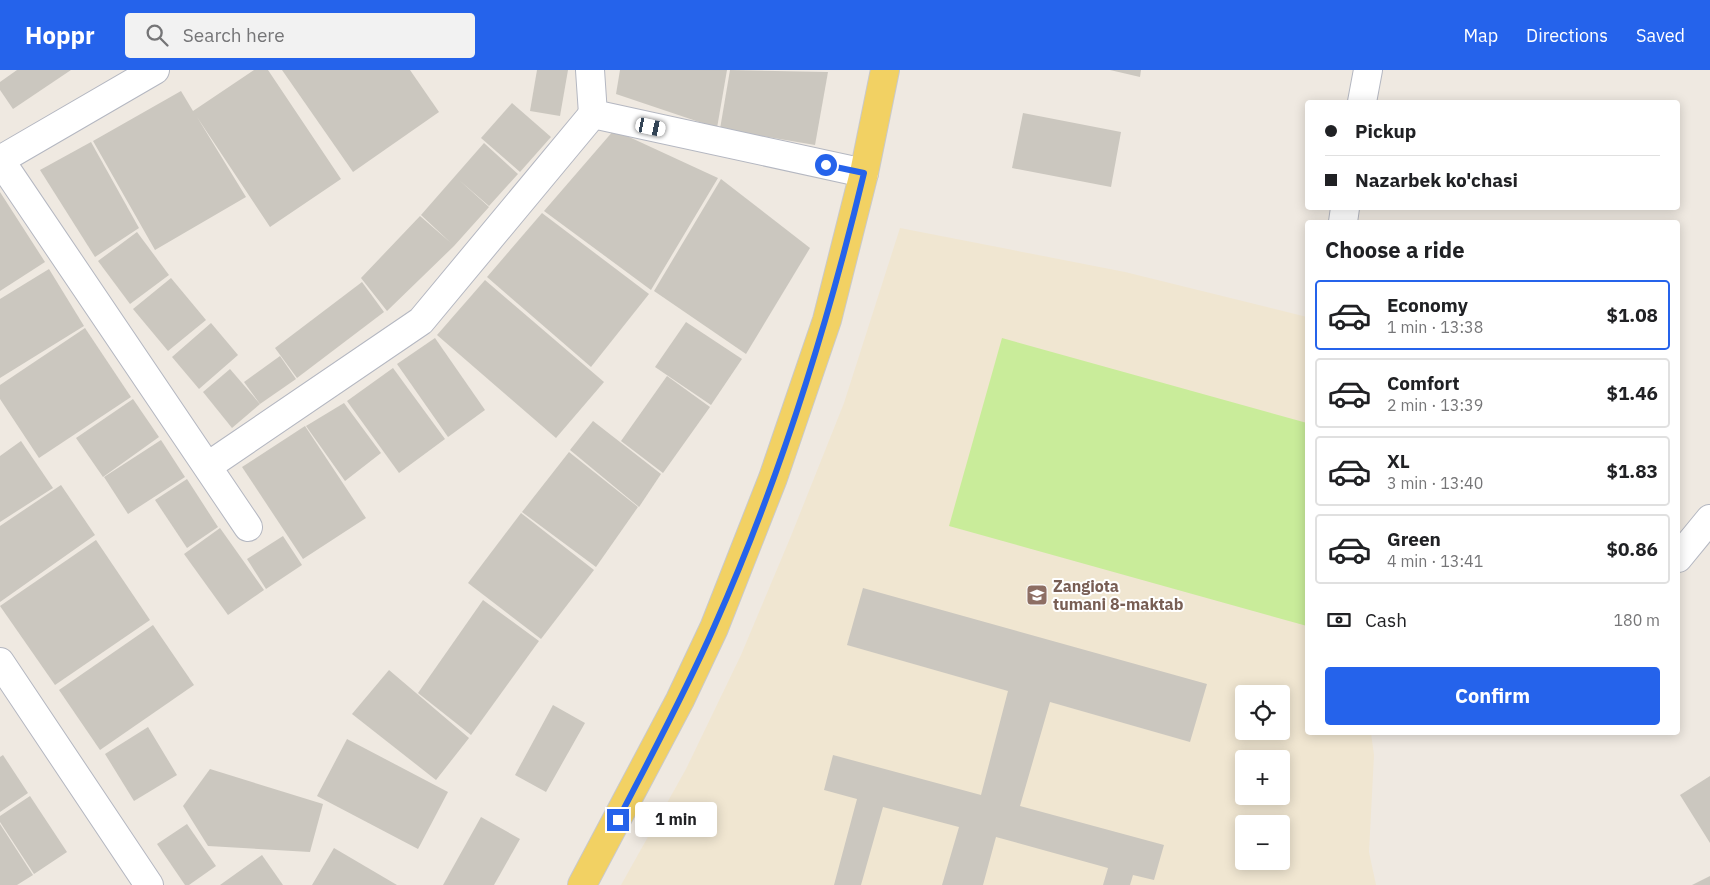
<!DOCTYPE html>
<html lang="en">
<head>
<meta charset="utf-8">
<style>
  :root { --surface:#fff; --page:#f2f2f2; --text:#202124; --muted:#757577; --line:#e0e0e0; --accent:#2563eb }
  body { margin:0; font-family:"IBM Plex Sans",sans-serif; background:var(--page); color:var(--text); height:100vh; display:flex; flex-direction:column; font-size:19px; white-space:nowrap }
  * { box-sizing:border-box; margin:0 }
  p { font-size:16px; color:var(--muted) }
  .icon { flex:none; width:28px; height:28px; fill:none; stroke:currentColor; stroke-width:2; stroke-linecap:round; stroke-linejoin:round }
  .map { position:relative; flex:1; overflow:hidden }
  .side { position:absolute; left:1305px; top:150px; width:375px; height:515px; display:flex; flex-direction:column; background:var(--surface); border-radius:5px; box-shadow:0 2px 12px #0003 }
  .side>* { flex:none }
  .top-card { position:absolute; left:1305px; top:30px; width:375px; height:110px; border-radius:5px; box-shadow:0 2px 12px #0003; display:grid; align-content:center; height:110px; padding:0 20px; background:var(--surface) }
  .controls { position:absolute; left:1235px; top:615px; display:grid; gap:10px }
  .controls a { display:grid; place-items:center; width:55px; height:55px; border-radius:5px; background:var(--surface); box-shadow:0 2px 12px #0003; font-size:25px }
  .end { position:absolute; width:22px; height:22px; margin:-11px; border:6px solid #2563eb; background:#fff; box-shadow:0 0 0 2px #fff }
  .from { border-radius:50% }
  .bubble { position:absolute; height:35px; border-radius:5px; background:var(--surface); box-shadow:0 2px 12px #0003; font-size:16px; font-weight:700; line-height:35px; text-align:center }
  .car { position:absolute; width:15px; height:30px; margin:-15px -8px; border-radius:6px; box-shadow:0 0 4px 1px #0007; background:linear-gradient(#fff 24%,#345 0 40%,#fff 0 76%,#345 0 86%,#fff 0) }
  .top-card b { display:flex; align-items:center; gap:18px; height:48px; font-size:19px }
  .top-card b+b { border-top:1px solid var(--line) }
  .top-card i { width:12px; height:12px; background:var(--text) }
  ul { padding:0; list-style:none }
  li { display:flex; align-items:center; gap:15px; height:70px; margin:0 10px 8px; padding:0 10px; border:2px solid var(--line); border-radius:5px }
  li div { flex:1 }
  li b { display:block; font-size:19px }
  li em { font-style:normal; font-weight:700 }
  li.selected { border-color:var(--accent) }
  li>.icon { width:45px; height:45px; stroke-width:1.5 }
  h2 { padding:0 20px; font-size:22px; line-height:60px }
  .pay { display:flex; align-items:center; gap:12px; height:55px; padding:0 20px; font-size:19px }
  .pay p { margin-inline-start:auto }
  .button { display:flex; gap:10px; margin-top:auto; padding:10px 20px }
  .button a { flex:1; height:58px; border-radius:5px; background:var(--accent); color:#fff; font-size:20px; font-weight:700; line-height:58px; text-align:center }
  header { display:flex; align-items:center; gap:30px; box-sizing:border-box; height:70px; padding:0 25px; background:var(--accent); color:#fff }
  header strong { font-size:24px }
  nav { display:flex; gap:28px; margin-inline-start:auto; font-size:18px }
  .search { width:350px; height:45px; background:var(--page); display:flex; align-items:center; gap:12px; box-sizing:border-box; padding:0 18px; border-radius:5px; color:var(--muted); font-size:19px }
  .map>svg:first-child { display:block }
  .education { fill:#f0e6d1; fill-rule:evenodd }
  .pitch { fill:#c9ec9a }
  .building { fill:#cbc7bf }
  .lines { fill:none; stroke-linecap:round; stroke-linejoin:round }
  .minor-casing { stroke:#b4b7c1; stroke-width:30 }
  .major-casing { stroke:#c9c9c9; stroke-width:30 }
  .minor { stroke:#fff; stroke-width:28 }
  .major { stroke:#f2d163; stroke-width:28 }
  .route { stroke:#2563eb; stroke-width:6 }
  .labels { text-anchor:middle; stroke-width:4; stroke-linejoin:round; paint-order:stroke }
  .education-label { font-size:16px; font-weight:bold; fill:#785e54; stroke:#fff; text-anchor:start }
</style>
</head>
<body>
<header>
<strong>Hoppr</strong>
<div class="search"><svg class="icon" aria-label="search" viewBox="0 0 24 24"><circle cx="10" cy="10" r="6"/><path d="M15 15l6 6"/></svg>Search here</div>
<nav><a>Map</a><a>Directions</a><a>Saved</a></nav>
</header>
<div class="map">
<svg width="1710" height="815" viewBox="0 0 1710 815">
  <rect width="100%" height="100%" fill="#efe9e1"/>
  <path class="education" d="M 900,158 L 1125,202 L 1307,247 L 1308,662 L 1371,663 L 1374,685 L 1369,782 L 1376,815 L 621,815 L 686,699 L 741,585 L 791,466 L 844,333 ZM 1244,624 L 1281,624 L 1281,661 L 1244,661 ZM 1244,689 L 1281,689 L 1281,726 L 1244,726 ZM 1244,754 L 1281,754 L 1281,791 L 1244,791 Z"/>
  <path class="pitch" d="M 1002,268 L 1307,353 L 1307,556 L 949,456 Z"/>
  <g class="building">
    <path d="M 17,0 L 71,0 L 13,39 L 0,20 L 0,12 Z"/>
    <path d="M 254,0 L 268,0 L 341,109 L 270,157 L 197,47 L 246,127 L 155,180 L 93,71 L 181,21 L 193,41 Z"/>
    <path d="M 282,0 L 410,0 L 439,42 L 353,102 Z"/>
    <path d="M 537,0 L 568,0 L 560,46 L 530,41 Z"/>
    <path d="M 620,0 L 727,0 L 717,58 L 616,24 Z"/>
    <path d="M 730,0 L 828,2 L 815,75 L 720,59 Z"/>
    <path d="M 1110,0 L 1141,0 L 1140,7 Z"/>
    <path d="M 512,33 L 551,67 L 520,102 L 481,68 Z"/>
    <path d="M 1023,43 L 1121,62 L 1111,117 L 1012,98 Z"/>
    <path d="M 614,60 L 718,108 L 651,220 L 544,141 Z"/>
    <path d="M 91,72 L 139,158 L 95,187 L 40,100 Z"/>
    <path d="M 484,73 L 518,104 L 489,136 L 459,110 L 489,137 L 454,176 L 387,241 L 361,208 L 420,146 L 451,173 L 421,145 Z"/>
    <path d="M 721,109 L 810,178 L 746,284 L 654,221 Z"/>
    <path d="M 0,122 L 45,192 L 0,221 Z"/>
    <path d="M 542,143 L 649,224 L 591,297 L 487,207 Z"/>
    <path d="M 137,162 L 169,205 L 130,234 L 98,191 Z"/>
    <path d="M 49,199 L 84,256 L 0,308 L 0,229 Z"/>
    <path d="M 171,208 L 206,250 L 168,281 L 133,239 Z"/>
    <path d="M 485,210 L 604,312 L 556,368 L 437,265 Z"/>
    <path d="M 362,212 L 384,242 L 297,308 L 275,278 Z"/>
    <path d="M 686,252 L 742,289 L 711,335 L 655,297 Z"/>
    <path d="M 211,253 L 238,285 L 199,319 L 172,287 Z"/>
    <path d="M 85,258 L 131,327 L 39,388 L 0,329 L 0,315 Z"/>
    <path d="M 435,268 L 485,340 L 448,367 L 397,294 Z"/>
    <path d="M 280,286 L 296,309 L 260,334 L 244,312 Z"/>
    <path d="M 393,298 L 445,369 L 399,403 L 347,331 Z"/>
    <path d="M 230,299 L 260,334 L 232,358 L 203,322 Z"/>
    <path d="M 667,306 L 710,337 L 663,403 L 621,371 Z"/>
    <path d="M 133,329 L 159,367 L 103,407 L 76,368 Z"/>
    <path d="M 344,333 L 381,383 L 345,411 L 306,356 Z"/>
    <path d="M 593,351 L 661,404 L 639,437 L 570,380 Z"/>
    <path d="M 305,356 L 366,448 L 303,489 L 242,397 Z"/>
    <path d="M 161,370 L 185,407 L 128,444 L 104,407 Z"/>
    <path d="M 21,371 L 53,418 L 0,452 L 0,386 Z"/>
    <path d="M 569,382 L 638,437 L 596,497 L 522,442 Z"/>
    <path d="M 187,409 L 218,457 L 187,478 L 155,430 Z"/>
    <path d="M 61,415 L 95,465 L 0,532 L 0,456 Z"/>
    <path d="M 521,443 L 594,500 L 541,569 L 468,513 Z"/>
    <path d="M 220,458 L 264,520 L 228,545 L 184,484 Z"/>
    <path d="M 283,466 L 302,495 L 266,519 L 247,489 Z"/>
    <path d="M 96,470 L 150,550 L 55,615 L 0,536 Z"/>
    <path d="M 863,518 L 1207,614 L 1190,672 L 1050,632 L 1020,736 L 1164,775 L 1154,810 L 1133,805 L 1130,815 L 1103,815 L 1108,798 L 996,767 L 983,815 L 942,815 L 959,757 L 883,737 L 861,815 L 834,815 L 857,729 L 824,720 L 833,685 L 981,725 L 1008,621 L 847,575 Z"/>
    <path d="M 483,530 L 539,571 L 471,665 L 418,623 Z"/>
    <path d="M 153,555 L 194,615 L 100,680 L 59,620 Z"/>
    <path d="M 389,600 L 469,668 L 436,710 L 352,644 Z"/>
    <path d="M 553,635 L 585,653 L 546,722 L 515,705 Z"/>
    <path d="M 148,657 L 177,705 L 134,731 L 105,684 Z"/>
    <path d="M 347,669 L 448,722 L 418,779 L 317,726 Z"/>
    <path d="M 3,685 L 28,723 L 0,742 L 0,687 Z"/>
    <path d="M 210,699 L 323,734 L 310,782 L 208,776 L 183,736 Z"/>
    <path d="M 1710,706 L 1710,773 L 1680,725 Z"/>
    <path d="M 30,726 L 67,782 L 34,804 L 0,752 L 0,746 Z"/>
    <path d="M 481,747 L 520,769 L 494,815 L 443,815 Z"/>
    <path d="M 0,754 L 33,805 L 17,815 L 0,815 Z"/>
    <path d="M 187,754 L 216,796 L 189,815 L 185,815 L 157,774 Z"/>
    <path d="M 334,778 L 397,815 L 312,815 Z"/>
    <path d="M 262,785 L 283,815 L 220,815 Z"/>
    <path d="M 1710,806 L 1710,815 L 1692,815 Z"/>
  </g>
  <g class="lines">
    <g class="minor-casing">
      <g id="minor">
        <path d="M 590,0 L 593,44 L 864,103"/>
        <path d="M 1362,32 L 1368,0"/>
        <path d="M 0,90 L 248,457"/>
        <path d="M 0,90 L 155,0"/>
        <path d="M 1343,152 L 1345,138"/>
        <path d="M 208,396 L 421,251 L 593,44"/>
        <path d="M 1678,488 L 1710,449"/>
        <path d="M 0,592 L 149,815"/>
      </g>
    </g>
    <g class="major-casing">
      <path id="major" d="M 582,815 L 680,630 L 714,558 L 773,408 L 827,250 L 864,103 L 885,0"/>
    </g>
    <use href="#minor" class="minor"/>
    <use href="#major" class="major"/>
  </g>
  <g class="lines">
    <path class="route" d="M 618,750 C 651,686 685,623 714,557 C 779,411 827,258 864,103 L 826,95"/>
  </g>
  <defs>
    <g id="school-square" transform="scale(1.125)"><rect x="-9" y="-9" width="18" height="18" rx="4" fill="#8d6e63" stroke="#fff"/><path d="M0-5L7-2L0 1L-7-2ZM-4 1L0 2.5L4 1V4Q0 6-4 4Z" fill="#fff"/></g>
  </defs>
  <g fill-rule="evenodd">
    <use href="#school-square" x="1037" y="525"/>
  </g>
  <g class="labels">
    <g class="education-label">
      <text x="1053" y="522">Zangiota<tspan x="1053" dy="18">tumani 8-maktab</tspan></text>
    </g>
  </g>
</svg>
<div class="controls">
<a><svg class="icon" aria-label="locate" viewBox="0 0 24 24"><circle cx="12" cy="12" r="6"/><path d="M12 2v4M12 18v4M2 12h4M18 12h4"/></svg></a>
<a>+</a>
<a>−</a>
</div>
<i class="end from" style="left:826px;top:95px"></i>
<i class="end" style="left:618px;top:750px"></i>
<div class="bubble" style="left:635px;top:732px;width:82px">1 min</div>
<i class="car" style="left:651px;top:57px;rotate:102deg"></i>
<div class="top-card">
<b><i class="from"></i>Pickup</b>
<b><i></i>Nazarbek ko'chasi</b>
</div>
<section class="side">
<h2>Choose a ride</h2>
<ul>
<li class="selected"><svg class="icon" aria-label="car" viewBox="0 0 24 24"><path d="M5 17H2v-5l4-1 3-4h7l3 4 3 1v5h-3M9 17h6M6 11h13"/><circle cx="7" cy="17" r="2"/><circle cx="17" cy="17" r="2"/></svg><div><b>Economy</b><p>1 min · 13:38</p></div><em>$1.08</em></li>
<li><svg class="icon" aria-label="car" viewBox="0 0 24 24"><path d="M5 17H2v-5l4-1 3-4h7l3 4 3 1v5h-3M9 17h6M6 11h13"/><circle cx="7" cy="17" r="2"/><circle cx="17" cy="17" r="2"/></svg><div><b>Comfort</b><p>2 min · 13:39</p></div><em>$1.46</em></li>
<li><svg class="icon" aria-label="car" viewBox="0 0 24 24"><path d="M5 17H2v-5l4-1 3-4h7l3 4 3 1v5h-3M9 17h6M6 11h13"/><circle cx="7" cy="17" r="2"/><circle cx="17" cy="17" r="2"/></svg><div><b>XL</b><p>3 min · 13:40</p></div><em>$1.83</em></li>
<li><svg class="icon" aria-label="car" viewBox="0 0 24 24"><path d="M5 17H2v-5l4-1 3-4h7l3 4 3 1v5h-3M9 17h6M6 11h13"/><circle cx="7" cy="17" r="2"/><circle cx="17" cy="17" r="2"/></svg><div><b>Green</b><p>4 min · 13:41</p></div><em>$0.86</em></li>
</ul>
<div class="pay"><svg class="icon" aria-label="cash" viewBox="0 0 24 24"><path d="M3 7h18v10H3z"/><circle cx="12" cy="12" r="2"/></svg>Cash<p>180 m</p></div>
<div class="button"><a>Confirm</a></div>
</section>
</div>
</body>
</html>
